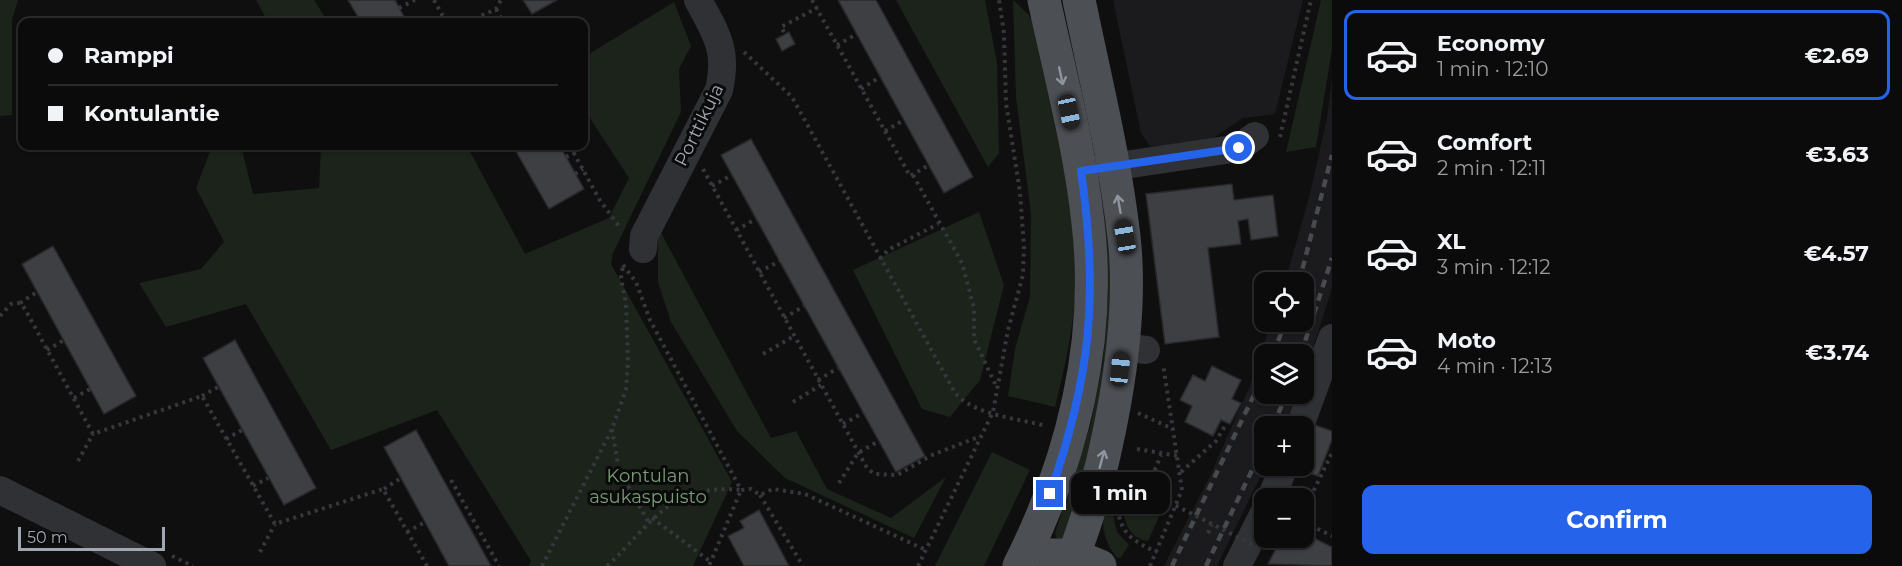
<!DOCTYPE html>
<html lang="en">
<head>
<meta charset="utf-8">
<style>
  :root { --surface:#0b0b0c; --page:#19191a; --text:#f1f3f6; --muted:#9a9b9d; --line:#2b2b2d; --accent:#2563eb }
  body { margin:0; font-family:Montserrat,sans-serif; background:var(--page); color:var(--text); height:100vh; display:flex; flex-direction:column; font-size:22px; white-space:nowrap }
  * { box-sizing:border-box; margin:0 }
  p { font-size:20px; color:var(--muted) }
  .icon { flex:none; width:33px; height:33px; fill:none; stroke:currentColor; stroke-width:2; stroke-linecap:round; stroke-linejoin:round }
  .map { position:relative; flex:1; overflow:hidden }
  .details { display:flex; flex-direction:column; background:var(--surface); width:570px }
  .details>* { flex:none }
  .banner { position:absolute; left:18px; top:18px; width:570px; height:132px; border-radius:12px; box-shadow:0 2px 4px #0004,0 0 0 2px var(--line); display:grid; align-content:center; height:132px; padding:0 30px; background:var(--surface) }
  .tools { position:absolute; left:1254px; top:272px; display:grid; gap:12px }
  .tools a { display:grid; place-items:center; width:60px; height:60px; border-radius:12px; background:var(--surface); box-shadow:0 2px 4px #0004,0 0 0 2px var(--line); font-size:30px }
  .scale { position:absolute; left:18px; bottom:15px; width:147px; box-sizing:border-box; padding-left:6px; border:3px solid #a0a7b1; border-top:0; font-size:16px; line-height:21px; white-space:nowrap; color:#a0a7b1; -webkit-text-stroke:4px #0a0a0b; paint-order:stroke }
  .end { position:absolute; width:27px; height:27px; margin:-14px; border:8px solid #2563eb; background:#fff; box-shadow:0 0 0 3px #fff }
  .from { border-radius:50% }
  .bubble { position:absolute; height:42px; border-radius:12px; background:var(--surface); box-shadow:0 2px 4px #0004,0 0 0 2px var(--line); font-size:20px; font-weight:700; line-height:42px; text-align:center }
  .car { position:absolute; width:18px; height:36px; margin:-18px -9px; border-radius:8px; box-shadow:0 0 4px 2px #0007; background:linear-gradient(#222 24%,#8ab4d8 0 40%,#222 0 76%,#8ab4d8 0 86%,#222 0) }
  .banner b { display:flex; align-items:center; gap:21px; height:57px; font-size:22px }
  .banner b+b { border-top:2px solid var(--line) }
  .banner i { width:15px; height:15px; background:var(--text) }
  ul { padding:10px 0 0; list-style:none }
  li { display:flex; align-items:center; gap:18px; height:90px; margin:0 12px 9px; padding:0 18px; border:3px solid transparent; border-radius:12px }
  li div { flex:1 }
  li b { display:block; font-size:22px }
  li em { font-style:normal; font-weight:700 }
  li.on { border-color:var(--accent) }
  li>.icon { width:54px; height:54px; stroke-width:1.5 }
  .cta { display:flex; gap:12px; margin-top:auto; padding:12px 30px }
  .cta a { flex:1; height:69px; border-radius:12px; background:var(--accent); color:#fff; font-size:24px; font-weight:700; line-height:69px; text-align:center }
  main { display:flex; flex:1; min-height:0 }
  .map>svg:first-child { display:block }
  .built { fill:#1b1b1d }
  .green { fill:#1b231b }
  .building { fill:#3e3f43; stroke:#29292c; stroke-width:1.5 }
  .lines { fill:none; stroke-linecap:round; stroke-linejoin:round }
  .path { stroke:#36383c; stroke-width:4; stroke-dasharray:3 4.5; stroke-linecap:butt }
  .minor { stroke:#303135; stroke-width:28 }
  .major { stroke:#4c4f54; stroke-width:33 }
  .rail { stroke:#474a4e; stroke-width:4.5; stroke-dasharray:8 6; stroke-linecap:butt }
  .path-bridge { stroke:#36383c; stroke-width:4; stroke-dasharray:3 4.5; stroke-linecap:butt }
  .oneway { stroke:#8f959e }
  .route { stroke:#2563eb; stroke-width:8 }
  .labels { text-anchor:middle; stroke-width:6; stroke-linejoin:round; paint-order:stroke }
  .street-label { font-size:18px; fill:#a0a7b1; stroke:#0a0a0b }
  .park-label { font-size:18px; fill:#799d76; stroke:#0a0a0b }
</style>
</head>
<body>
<main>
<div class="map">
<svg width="1332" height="566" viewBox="0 0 1332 566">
  <rect width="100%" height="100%" fill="#0f0f10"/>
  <g class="built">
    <path d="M 1113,0 L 1303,0 L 1275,114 L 1243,118 L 1212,139 L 1151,147 L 1141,133 Z"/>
    <path d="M 1332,79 L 1332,288 L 1321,323 L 1304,374 L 1304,354 L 1264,354 L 1264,393 L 1297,393 L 1284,426 L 1264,426 L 1266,465 L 1217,566 L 1164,566 L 1209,478 L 1249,388 L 1272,321 L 1304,321 L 1304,282 L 1285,282 L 1310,194 L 1327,118 Z"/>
  </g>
  <g class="green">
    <path d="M 0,0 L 18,0 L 12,20 L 12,115 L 0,116 Z"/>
    <path d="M 256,0 L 314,0 L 328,22 L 268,22 Z"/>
    <path d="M 896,0 L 985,0 L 997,63 L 999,153 L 988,167 Z"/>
    <path d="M 1013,0 L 1028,14 L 1038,30 C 1053,106 1075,185 1076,263 C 1077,312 1067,360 1055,407 L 1008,396 L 1015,349 L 1030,296 L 1031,214 L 1016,97 Z"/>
    <path d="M 1321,0 L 1332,0 L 1332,49 L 1316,147 L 1286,152 Z"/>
    <path d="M 674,2 L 691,46 L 679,69 L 681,112 L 613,253 L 611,264 L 732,482 L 693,566 L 529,566 L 531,561 L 437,410 L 331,450 L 246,304 L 166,327 L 139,283 L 201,269 L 224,242 L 196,188 L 212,146 L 241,146 L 253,194 L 319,188 L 321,146 L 467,146 L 525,254 L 609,218 L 629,178 L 584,109 L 584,57 Z"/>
    <path d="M 1104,181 L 1113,296 L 1093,458 L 1059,546 L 1055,533 L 1090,427 L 1103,362 L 1108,300 L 1099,184 Z"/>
    <path d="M 979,212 L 1004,285 L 980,380 L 950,417 L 922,409 L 853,270 Z"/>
    <path d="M 658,227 L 771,438 L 796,431 L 827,489 L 891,518 L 946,477 L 914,538 L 785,478 L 737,431 L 671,322 L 658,282 Z"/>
    <path d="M 992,452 L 1030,470 L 984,566 L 935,566 Z"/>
    <path d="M 1128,497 L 1161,512 L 1148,541 C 1127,539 1122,516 1123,499 Z"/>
    <path d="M 1104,510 L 1112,511 L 1117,532 L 1129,545 L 1121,557 L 1117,558 C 1105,542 1101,529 1104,510 Z"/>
  </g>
  <g class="building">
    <path d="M 348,0 L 395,0 L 407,22 L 361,22 Z"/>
    <path d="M 523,0 L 557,0 L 532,14 Z"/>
    <path d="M 838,0 L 876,0 L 973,177 L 944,193 Z"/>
    <path d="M 789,32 L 795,44 L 782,51 L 776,39 Z"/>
    <path d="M 751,139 L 925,456 L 896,472 L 721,155 Z"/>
    <path d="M 513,146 L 560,146 L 584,189 L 549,209 Z"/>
    <path d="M 1232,184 L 1234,200 L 1273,195 L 1278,236 L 1251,240 L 1248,219 L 1238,221 L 1241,244 L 1208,248 L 1219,337 L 1165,344 L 1146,194 Z"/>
    <path d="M 53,246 L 136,396 L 104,414 L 22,264 Z"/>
    <path d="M 235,340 L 316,488 L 284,505 L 203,358 Z"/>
    <path d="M 1212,366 L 1241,380 L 1232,399 L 1241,403 L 1230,424 L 1221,420 L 1213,436 L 1185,422 L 1192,406 L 1180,400 L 1193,375 L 1205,381 Z"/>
    <path d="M 1315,425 L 1332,431 L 1332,440 L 1318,476 L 1298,469 L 1299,465 L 1304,465 L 1304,454 Z"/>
    <path d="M 416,430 L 491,566 L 449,566 L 384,447 Z"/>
    <path d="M 759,510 L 779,547 L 789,566 L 744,566 L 728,536 L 744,528 L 740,521 Z"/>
    <path d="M 1304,529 L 1304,533 L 1332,547 L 1332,566 L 1268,564 L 1282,537 L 1304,537 Z"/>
  </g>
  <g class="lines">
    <g class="path">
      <path d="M 434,0 L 446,22"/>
      <path d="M 812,0 L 910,176 L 929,165"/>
      <path d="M 399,8 L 415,0"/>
      <path d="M 496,9 L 503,22"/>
      <path d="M 468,22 L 496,9 L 501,0"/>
      <path d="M 784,32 L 781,27 L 817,8"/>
      <path d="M 837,45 L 857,34"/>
      <path d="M 744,52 L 792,97 L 955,393 C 976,416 1017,418 1046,426"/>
      <path d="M 861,89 L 880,77"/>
      <path d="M 885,131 L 904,120"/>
      <path d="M 1280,137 L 1311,0"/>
      <path d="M 570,146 L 599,199 L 621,229"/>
      <path d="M 566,157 L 574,153"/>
      <path d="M 703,169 L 867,468 L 874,474 L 897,475 L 932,455 L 981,436"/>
      <path d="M 575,174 L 583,169"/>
      <path d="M 913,175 L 962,263 L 974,308 L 974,339 L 997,388"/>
      <path d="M 712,186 L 732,175"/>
      <path d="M 736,230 L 756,219"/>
      <path d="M 880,259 L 888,250 L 938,224"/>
      <path d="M 623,265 L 636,282 L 650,320 L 741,490 L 751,489 L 760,495 L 773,489 L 805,494 L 926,550"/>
      <path d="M 759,272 L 780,261"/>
      <path d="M 20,303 L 37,292"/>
      <path d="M 0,316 L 11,304 L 20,303 L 25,309 L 93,434 L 202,396 L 275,524 L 383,489 L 427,566"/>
      <path d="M 784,318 L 804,306"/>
      <path d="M 47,350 L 64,340"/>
      <path d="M 763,354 L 794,336"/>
      <path d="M 818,380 L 838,368"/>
      <path d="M 202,396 L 218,387"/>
      <path d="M 74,398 L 90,389"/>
      <path d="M 793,402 L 821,385"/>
      <path d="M 1138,413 L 1173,429"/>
      <path d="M 843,424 L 863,413"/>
      <path d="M 612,429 L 619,471 L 648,521"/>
      <path d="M 226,439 L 242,430"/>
      <path d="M 1137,449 L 1178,456"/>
      <path d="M 78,461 L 93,434"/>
      <path d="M 1181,472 L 1216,441 L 1225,426"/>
      <path d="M 451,480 L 499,566"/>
      <path d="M 1122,481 L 1149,492"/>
      <path d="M 839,483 L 858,453 L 879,441"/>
      <path d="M 253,486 L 268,478"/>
      <path d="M 384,489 L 401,478"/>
      <path d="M 1146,491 L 1161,455"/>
      <path d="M 760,495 L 803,566"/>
      <path d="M 1304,502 L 1313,492 L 1332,453"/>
      <path d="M 1118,509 C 1120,534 1136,543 1157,552"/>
      <path d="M 652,518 L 711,562"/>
      <path d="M 1304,522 L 1332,536"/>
      <path d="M 407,532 L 425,522"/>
      <path d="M 1208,533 L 1212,525"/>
      <path d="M 260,552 L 275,524"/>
      <path d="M 172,556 L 193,566"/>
      <path d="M 542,566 L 612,429 L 626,389 L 628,363 L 626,304 L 621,278 L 623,266"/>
      <path d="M 607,566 C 653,524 668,483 741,490 L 709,566"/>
      <path d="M 918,566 L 993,412 L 1008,330 L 1023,275 L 1024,247 L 1020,192 L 1006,103 L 1004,33 L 999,0"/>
      <path d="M 1150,566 L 1182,490 L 1163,364"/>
    </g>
    <g class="minor">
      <path d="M 1091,170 L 1239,148 L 1255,136"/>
      <path d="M 643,249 L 644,236 L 719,90 C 728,50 717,35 698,0"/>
      <path d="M 1122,347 L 1146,350"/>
      <path d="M 1300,426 L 1332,338"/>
      <path d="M 0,490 L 152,566"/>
      <path d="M 1271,498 L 1285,465"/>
      <path d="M 1237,566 L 1264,513"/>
    </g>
    <g class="major">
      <path d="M 1050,555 L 1073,555 L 1100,566"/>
      <path d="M 1019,566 C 1072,461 1102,341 1088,223 C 1080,148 1060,74 1044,0"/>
      <path d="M 1069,566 C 1106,478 1135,332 1124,237 C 1115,157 1095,78 1079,0"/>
    </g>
    <g class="rail">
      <path d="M 1299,282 L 1332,155"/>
      <path d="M 1273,354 L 1286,321"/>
      <path d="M 1301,354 L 1332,258"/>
      <path d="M 1273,426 L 1287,393"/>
      <path d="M 1172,566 L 1264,374"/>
      <path d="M 1206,566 L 1264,445"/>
    </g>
    <path class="path-bridge" d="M 1149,492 L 1261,549"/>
  </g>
  <defs><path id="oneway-shaft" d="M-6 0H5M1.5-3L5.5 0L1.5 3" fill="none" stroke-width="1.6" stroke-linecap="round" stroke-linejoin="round" transform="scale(1.5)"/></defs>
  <g class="oneway">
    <use href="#oneway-shaft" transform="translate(1061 76) rotate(78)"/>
    <use href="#oneway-shaft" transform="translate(1119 204) rotate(-100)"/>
    <use href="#oneway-shaft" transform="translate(1102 459) rotate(-75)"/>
  </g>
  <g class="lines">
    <path class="route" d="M 1050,494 C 1091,376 1099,295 1081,171 L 1239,148"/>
  </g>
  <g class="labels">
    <g class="street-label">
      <text transform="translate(699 125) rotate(-64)" y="6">Porttikuja</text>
    </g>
    <g class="park-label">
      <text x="648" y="482">Kontulan<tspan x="648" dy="21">asukaspuisto</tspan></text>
    </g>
  </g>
</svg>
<div class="tools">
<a><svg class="icon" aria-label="locate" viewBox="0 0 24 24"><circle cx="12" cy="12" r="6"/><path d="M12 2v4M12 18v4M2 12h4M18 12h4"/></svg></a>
<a><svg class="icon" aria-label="layers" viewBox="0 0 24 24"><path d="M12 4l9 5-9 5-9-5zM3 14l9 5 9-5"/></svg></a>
<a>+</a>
<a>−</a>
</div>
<div class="scale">50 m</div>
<i class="end from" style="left:1239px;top:148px"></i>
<i class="end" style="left:1050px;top:494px"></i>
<div class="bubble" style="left:1071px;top:472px;width:99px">1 min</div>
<i class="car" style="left:1069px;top:112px;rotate:168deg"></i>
<i class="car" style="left:1125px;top:237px;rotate:350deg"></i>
<i class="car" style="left:1120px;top:369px;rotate:6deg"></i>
<div class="banner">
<b><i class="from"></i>Ramppi</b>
<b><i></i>Kontulantie</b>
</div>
</div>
<section class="details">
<ul>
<li class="on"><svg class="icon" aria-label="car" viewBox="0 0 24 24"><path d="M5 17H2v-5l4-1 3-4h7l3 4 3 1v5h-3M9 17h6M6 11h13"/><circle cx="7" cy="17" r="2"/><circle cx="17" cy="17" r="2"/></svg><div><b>Economy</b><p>1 min · 12:10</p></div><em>€2.69</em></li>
<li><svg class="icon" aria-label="car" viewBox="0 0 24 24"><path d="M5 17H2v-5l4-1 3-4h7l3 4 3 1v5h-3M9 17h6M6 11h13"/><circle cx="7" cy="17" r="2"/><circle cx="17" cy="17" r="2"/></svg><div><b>Comfort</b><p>2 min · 12:11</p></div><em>€3.63</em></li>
<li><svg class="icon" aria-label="car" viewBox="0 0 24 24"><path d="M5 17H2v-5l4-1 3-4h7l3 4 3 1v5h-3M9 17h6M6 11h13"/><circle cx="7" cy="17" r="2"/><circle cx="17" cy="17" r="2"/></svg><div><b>XL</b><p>3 min · 12:12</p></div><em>€4.57</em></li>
<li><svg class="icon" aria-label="car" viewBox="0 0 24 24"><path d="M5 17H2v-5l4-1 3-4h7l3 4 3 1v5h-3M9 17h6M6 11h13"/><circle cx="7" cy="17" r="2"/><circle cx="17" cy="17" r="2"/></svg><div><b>Moto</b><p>4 min · 12:13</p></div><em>€3.74</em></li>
</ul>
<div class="cta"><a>Confirm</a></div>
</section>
</main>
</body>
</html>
